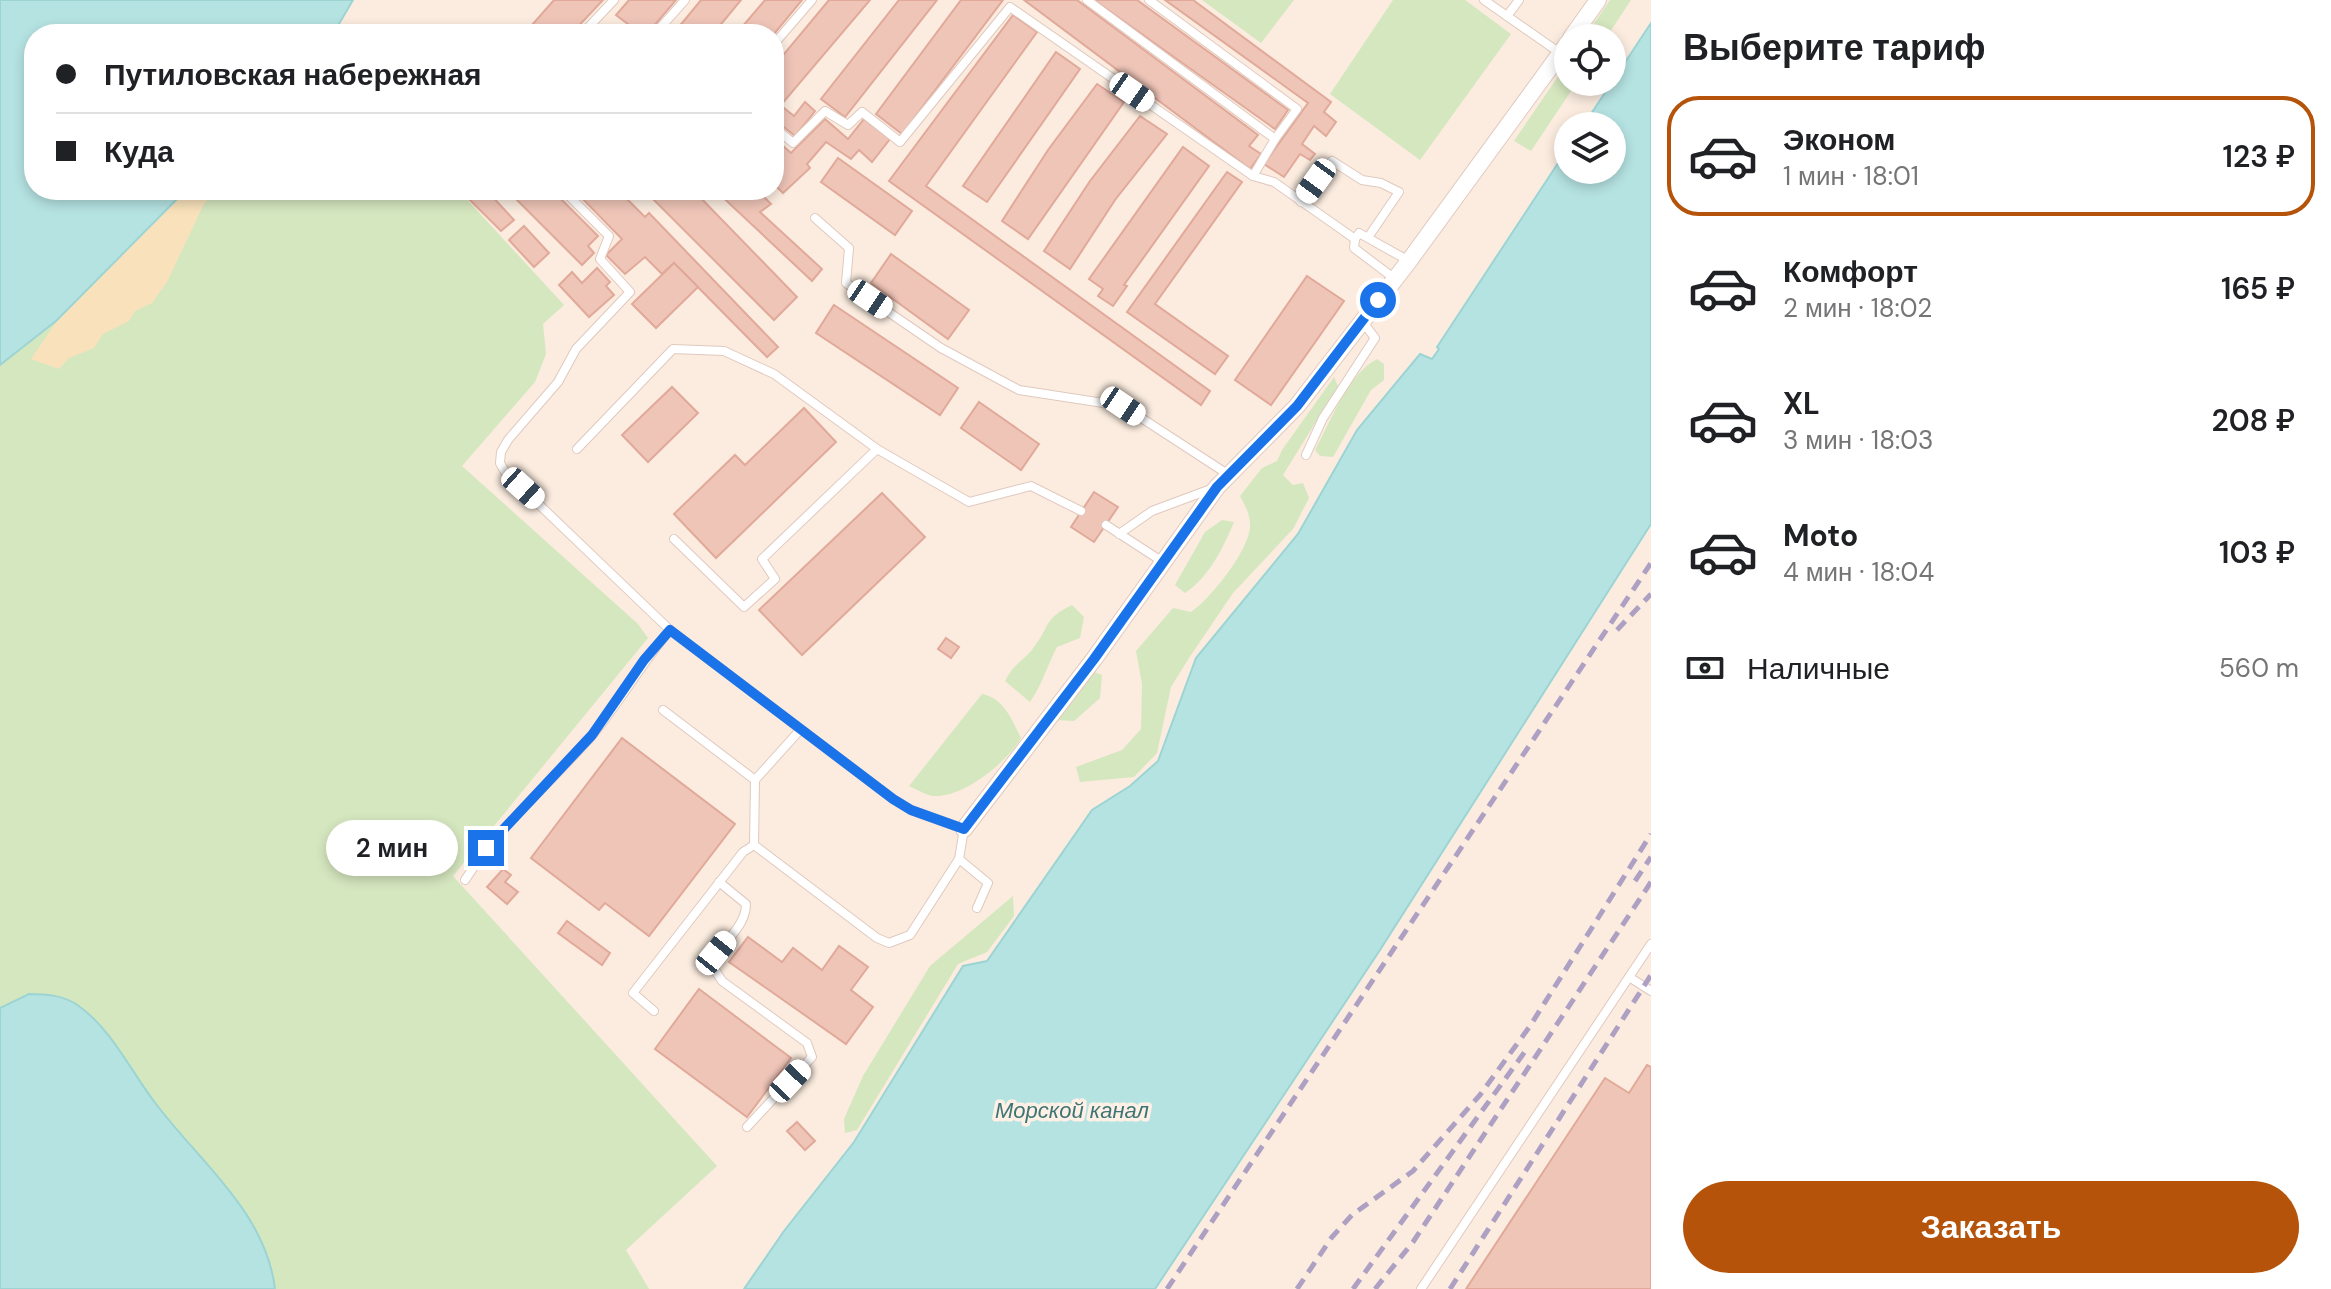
<!DOCTYPE html>
<html lang="ru">
<head>
<meta charset="utf-8">
<style>
  :root { --surface:#fff; --page:#f2f2f2; --text:#202124; --muted:#757577; --line:#e0e0e0; --accent:#b45309 }
  body { margin:0; font-family:"DM Sans",sans-serif; background:var(--page); color:var(--text); height:100vh; display:flex; flex-direction:column; font-size:30px; white-space:nowrap }
  * { box-sizing:border-box; margin:0 }
  p { font-size:26px; color:var(--muted) }
  .icon { flex:none; width:44px; height:44px; fill:none; stroke:currentColor; stroke-width:2; stroke-linecap:round; stroke-linejoin:round }
  .map { position:relative; flex:1; overflow:hidden }
  .details { display:flex; flex-direction:column; background:var(--surface); width:680px }
  .details>* { flex:none }
  .hud { position:absolute; left:24px; top:24px; width:760px; height:176px; border-radius:32px; box-shadow:0 4px 12px #0003; display:grid; align-content:center; height:176px; padding:0 32px; background:var(--surface) }
  .tools { position:absolute; left:1554px; top:24px; display:grid; gap:16px }
  .tools a { display:grid; place-items:center; width:72px; height:72px; border-radius:50%; background:var(--surface); box-shadow:0 4px 12px #0003; font-size:40px }
  .end { position:absolute; width:36px; height:36px; margin:-18px; border:10px solid #1a73e8; background:#fff; box-shadow:0 0 0 4px #fff }
  .from { border-radius:50% }
  .bubble { position:absolute; height:56px; border-radius:28px; background:var(--surface); box-shadow:0 4px 12px #0003; font-size:26px; font-weight:600; line-height:56px; text-align:center }
  .car { position:absolute; width:24px; height:48px; margin:-24px -12px; border-radius:10px; box-shadow:0 0 6px 2px #0007; background:linear-gradient(#fff 24%,#345 0 40%,#fff 0 76%,#345 0 86%,#fff 0) }
  .hud b { display:flex; align-items:center; gap:28px; height:76px; font-size:30px }
  .hud b+b { border-top:2px solid var(--line) }
  .hud i { width:20px; height:20px; background:var(--text) }
  ul { padding:0; list-style:none }
  li { display:flex; align-items:center; gap:24px; height:120px; margin:0 16px 12px; padding:0 16px; border:4px solid transparent; border-radius:32px }
  li div { flex:1 }
  li b { display:block; font-size:30px }
  li em { font-style:normal; font-weight:600 }
  li.current { border-color:var(--accent) }
  li>.icon { width:72px; height:72px; stroke-width:1.5 }
  h2 { padding:0 32px; font-size:36px; line-height:96px }
  .pay { display:flex; align-items:center; gap:20px; height:88px; padding:0 32px; font-size:30px }
  .pay p { margin-inline-start:auto }
  .cta { display:flex; gap:16px; margin-top:auto; padding:16px 32px }
  .cta a { flex:1; height:92px; border-radius:48px; background:var(--accent); color:#fff; font-size:32px; font-weight:600; line-height:92px; text-align:center }
  main { display:flex; flex:1; min-height:0 }
  .map>svg:first-child { display:block }
  .green { fill:#d5e7bf }
  .sand { fill:#f9e2bb }
  .water { fill:#b5e3e2; stroke:#9cd4d4; stroke-width:2 }
  .building { fill:#efc5b8; stroke:#e1a999; stroke-width:2 }
  .lines { fill:none; stroke-linecap:round; stroke-linejoin:round }
  .service-casing { stroke:#e0c9bf; stroke-width:10 }
  .minor-casing { stroke:#e0c9bf; stroke-width:18 }
  .service { stroke:#fff; stroke-width:8 }
  .minor { stroke:#fff; stroke-width:16 }
  .rail { stroke:#ada0c2; stroke-width:5; stroke-dasharray:12 8; stroke-linecap:butt }
  .route { stroke:#1a73e8; stroke-width:10 }
  .labels { text-anchor:middle; stroke-width:7; stroke-linejoin:round; paint-order:stroke }
  .water-label { font-size:22px; font-style:italic; fill:#3d7576; stroke:#fef0e5 }
</style>
</head>
<body>
<main>
<div class="map">
<svg width="1651" height="1289" viewBox="0 0 1651 1289">
  <rect width="100%" height="100%" fill="#fbecdf"/>
  <g class="green">
    <path d="M 1202,0 L 1294,0 L 1261,43 Z"/>
    <path d="M 1393,0 L 1465,0 L 1511,34 L 1420,160 L 1330,94 Z"/>
    <path d="M 1610,0 L 1631,0 L 1606,38 L 1584,38 Z"/>
    <path d="M 1568,62 L 1568,82 L 1577,82 L 1531,151 L 1514,141 Z"/>
    <path d="M 186,190 L 464,190 L 462,194 L 564,305 L 543,324 L 546,354 L 535,382 L 462,466 L 638,624 L 648,638 L 453,876 L 717,1166 L 626,1250 L 649,1289 L 0,1289 L 0,365 L 56,321 Z"/>
    <path d="M 1377,359 L 1384,364 L 1384,380 L 1371,390 L 1333,457 L 1320,456 L 1315,450 C 1331,421 1348,374 1377,359 Z"/>
    <path d="M 1334,377 L 1338,386 L 1283,475 L 1293,485 L 1303,483 L 1309,498 L 1293,529 L 1233,593 L 1189,658 L 1171,687 L 1157,753 L 1134,777 L 1080,782 L 1076,767 L 1122,750 L 1141,729 L 1142,684 L 1136,651 L 1173,608 L 1191,612 C 1210,600 1251,548 1250,525 C 1250,514 1245,505 1240,496 L 1262,468 L 1277,461 L 1282,450 Z"/>
    <path d="M 1222,520 L 1234,522 C 1223,548 1209,577 1185,593 L 1175,585 L 1205,532 Z"/>
    <path d="M 1072,605 L 1084,617 L 1080,638 L 1057,647 C 1047,666 1042,685 1030,702 L 1005,681 C 1014,663 1024,661 1034,647 C 1051,625 1043,619 1072,605 Z"/>
    <path d="M 1091,671 L 1102,675 L 1100,698 L 1074,721 L 1054,720 Z"/>
    <path d="M 982,694 C 1004,698 1012,720 1021,738 C 1007,762 964,798 933,796 C 926,795 916,789 909,786 Z"/>
    <path d="M 1013,896 L 1014,916 L 987,952 L 958,964 L 857,1130 L 845,1133 L 844,1119 L 863,1076 L 930,966 Z"/>
  </g>
  <path class="sand" d="M 187,190 L 215,190 L 203,206 L 167,282 L 152,303 L 135,311 L 129,321 L 103,334 L 94,348 L 69,358 L 59,369 L 31,359 L 57,321 Z"/>
  <g class="water">
    <path d="M 0,0 L 353,0 L 333,34 L 34,34 L 34,190 L 186,190 L 56,321 L 0,365 Z"/>
    <path d="M 1651,23 L 1651,524 L 1380,950 L 1155,1289 L 744,1289 L 784,1231 L 854,1142 L 963,966 L 987,961 L 1092,810 L 1130,786 L 1158,761 L 1196,658 L 1298,534 L 1357,430 L 1420,354 L 1432,359 L 1439,349 L 1437,347 L 1568,148 L 1568,170 L 1612,170 L 1612,126 L 1583,126 Z"/>
    <path d="M 29,994 C 46,994 61,995 76,1004 C 110,1027 129,1068 153,1100 C 196,1159 266,1211 275,1289 L 0,1289 L 0,1008 Z"/>
  </g>
  <g class="building">
    <path d="M 554,0 L 603,0 L 571,34 L 524,34 Z"/>
    <path d="M 629,0 L 676,0 L 647,34 L 621,34 L 629,25 L 616,15 Z"/>
    <path d="M 701,0 L 741,0 L 713,34 L 673,34 Z"/>
    <path d="M 765,0 L 802,0 L 774,34 L 736,34 Z"/>
    <path d="M 829,0 L 870,0 L 781,105 L 774,100 L 774,66 Z"/>
    <path d="M 899,0 L 937,0 L 845,117 L 821,99 Z"/>
    <path d="M 961,0 L 1003,0 L 902,134 L 876,114 Z"/>
    <path d="M 1024,0 L 1077,0 L 1258,135 L 1249,146 L 1261,154 L 1250,169 Z"/>
    <path d="M 1094,0 L 1137,0 L 1288,110 L 1275,129 Z"/>
    <path d="M 1165,0 L 1193,0 L 1331,102 L 1324,112 L 1336,122 L 1326,136 L 1314,126 L 1302,144 L 1315,154 L 1310,160 L 1300,154 L 1284,177 L 1264,164 L 1308,103 Z"/>
    <path d="M 1013,15 L 1037,32 L 926,186 L 1210,391 L 1201,405 L 889,181 Z"/>
    <path d="M 1056,52 L 1080,69 L 987,202 L 963,186 Z"/>
    <path d="M 1097,84 L 1124,102 L 1028,239 L 1002,221 L 1048,150 Z"/>
    <path d="M 774,100 L 794,116 L 805,102 L 815,111 L 795,136 L 774,119 Z"/>
    <path d="M 1140,116 L 1167,134 L 1115,200 L 1070,269 L 1044,251 L 1090,181 Z"/>
    <path d="M 825,119 L 848,139 L 864,119 L 890,139 L 872,162 L 859,150 L 851,159 L 826,142 L 807,164 L 810,168 L 783,193 L 774,184 L 774,138 L 791,153 Z"/>
    <path d="M 1183,147 L 1209,166 L 1124,285 L 1127,286 L 1113,306 L 1098,296 L 1103,289 L 1089,279 Z"/>
    <path d="M 838,158 L 912,211 L 895,235 L 821,182 Z"/>
    <path d="M 1227,172 L 1242,182 L 1155,304 L 1228,356 L 1215,374 L 1127,312 Z"/>
    <path d="M 467,190 L 493,190 L 489,193 L 514,220 L 501,231 L 463,193 Z"/>
    <path d="M 517,190 L 552,190 L 598,236 L 588,246 L 594,253 L 582,265 L 512,195 Z"/>
    <path d="M 574,190 L 618,190 L 645,217 L 649,213 L 778,347 L 767,357 L 674,263 L 662,274 L 645,257 L 625,274 L 606,255 L 622,239 Z"/>
    <path d="M 644,190 L 693,190 L 797,297 L 774,320 Z"/>
    <path d="M 715,190 L 757,190 L 771,204 L 760,212 L 822,269 L 812,281 Z"/>
    <path d="M 524,226 L 549,253 L 534,267 L 509,240 Z"/>
    <path d="M 891,254 L 969,310 L 948,339 L 871,283 Z"/>
    <path d="M 674,263 L 698,287 L 656,328 L 632,304 Z"/>
    <path d="M 597,268 L 610,282 L 606,286 L 614,295 L 589,317 L 559,285 L 572,272 L 582,283 Z"/>
    <path d="M 1307,276 L 1344,301 L 1271,405 L 1235,380 Z"/>
    <path d="M 834,305 L 958,388 L 940,415 L 816,333 Z"/>
    <path d="M 672,387 L 698,413 L 648,462 L 622,435 Z"/>
    <path d="M 979,402 L 1039,444 L 1021,470 L 961,428 Z"/>
    <path d="M 804,408 L 836,442 L 716,558 L 674,514 L 735,455 L 745,465 Z"/>
    <path d="M 1094,492 L 1118,507 L 1094,542 L 1071,527 Z"/>
    <path d="M 882,493 L 925,537 L 802,655 L 759,610 Z"/>
    <path d="M 946,638 L 959,647 L 951,658 L 938,649 Z"/>
    <path d="M 622,738 L 735,824 L 649,936 L 605,903 L 599,910 L 531,858 Z"/>
    <path d="M 503,869 L 511,875 L 505,882 L 518,892 L 507,904 L 487,887 Z"/>
    <path d="M 567,921 L 610,953 L 602,965 L 558,933 Z"/>
    <path d="M 748,937 L 782,962 L 793,948 L 822,970 L 839,946 L 868,967 L 851,990 L 873,1007 L 846,1044 L 729,962 Z"/>
    <path d="M 699,989 L 791,1058 L 747,1117 L 655,1049 Z"/>
    <path d="M 1647,1065 L 1651,1067 L 1651,1289 L 1466,1289 L 1605,1078 L 1629,1093 Z"/>
    <path d="M 797,1122 L 815,1141 L 805,1150 L 787,1131 Z"/>
  </g>
  <g class="lines">
    <g class="service-casing">
      <g id="service">
        <path d="M 1087,0 L 1275,139 L 1253,176"/>
        <path d="M 1149,0 L 1297,109 L 1275,139"/>
        <path d="M 1484,0 L 1560,53"/>
        <path d="M 1507,16 L 1519,0"/>
        <path d="M 661,27 L 685,0"/>
        <path d="M 582,34 L 614,0"/>
        <path d="M 654,34 L 661,27 L 668,34"/>
        <path d="M 774,44 L 812,0"/>
        <path d="M 774,127 L 793,143 L 825,111 L 848,125 L 862,112 L 900,142 L 1010,7 L 1253,176 L 1274,182 L 1355,239"/>
        <path d="M 563,190 L 609,236 L 600,259 L 630,292 L 576,349 L 558,382 L 508,440 L 501,452 L 500,463 L 505,472 L 670,630 L 893,799 L 911,810 L 964,829 L 959,859 L 910,935 L 889,943 L 877,938 L 754,845 L 743,852 L 633,993 L 654,1011"/>
        <path d="M 1301,202 L 1332,161 L 1362,180 L 1381,183 L 1399,192 L 1369,236"/>
        <path d="M 815,218 L 849,248 L 846,283 L 941,348 L 1019,390 L 1123,406 L 1229,475"/>
        <path d="M 1355,239 L 1359,233 L 1409,261"/>
        <path d="M 1355,239 L 1354,248 L 1395,279"/>
        <path d="M 577,449 L 673,349 L 724,351 L 774,374 L 877,449"/>
        <path d="M 1306,455 L 1323,418 L 1375,338 L 1362,321"/>
        <path d="M 1106,525 L 1163,562"/>
        <path d="M 1119,534 L 1152,511 L 1211,489"/>
        <path d="M 674,539 L 744,607 L 775,579 L 762,559 L 877,449 L 969,502 L 1031,486 L 1081,511"/>
        <path d="M 663,710 L 755,780 L 754,845"/>
        <path d="M 755,780 L 800,730"/>
        <path d="M 959,859 L 988,883 L 977,908"/>
        <path d="M 465,880 C 499,827 548,785 590,738 C 619,704 641,664 670,630"/>
        <path d="M 719,882 L 746,904 C 746,929 719,942 713,967 L 722,981 L 807,1043 L 812,1057 L 747,1127"/>
        <path d="M 1629,977 L 1651,991"/>
        <path d="M 1421,1289 L 1651,944"/>
      </g>
    </g>
    <g class="minor-casing">
      <g id="minor">
        <path d="M 1571,38 L 1598,0"/>
        <path d="M 964,829 L 1094,659 L 1217,487 L 1297,406 L 1409,261 L 1568,43"/>
      </g>
    </g>
    <use href="#service" class="service"/>
    <use href="#minor" class="minor"/>
    <g class="rail">
      <path d="M 1617,630 L 1651,594"/>
      <path d="M 1635,881 L 1651,857"/>
      <path d="M 1167,1289 L 1651,563"/>
      <path d="M 1297,1289 L 1332,1237 L 1352,1215 L 1413,1171 L 1480,1095 L 1530,1026 L 1651,834"/>
      <path d="M 1353,1289 L 1529,1046"/>
      <path d="M 1375,1289 L 1413,1242 L 1651,882"/>
      <path d="M 1450,1289 L 1651,975"/>
    </g>
  </g>
  <g class="lines">
    <path class="route" d="M 486,848 L 592,735 L 644,660 L 670,630 L 893,799 L 911,810 L 964,829 L 1094,659 L 1217,487 L 1297,406 L 1378,300"/>
  </g>
  <g class="labels">
    <g class="water-label">
      <text x="1072" y="1118">Морской канал</text>
    </g>
  </g>
</svg>
<div class="tools">
<a><svg class="icon" aria-label="locate" viewBox="0 0 24 24"><circle cx="12" cy="12" r="6"/><path d="M12 2v4M12 18v4M2 12h4M18 12h4"/></svg></a>
<a><svg class="icon" aria-label="layers" viewBox="0 0 24 24"><path d="M12 4l9 5-9 5-9-5zM3 14l9 5 9-5"/></svg></a>
</div>
<i class="end from" style="left:1378px;top:300px"></i>
<i class="end" style="left:486px;top:848px"></i>
<div class="bubble" style="left:326px;top:820px;width:132px">2 мин</div>
<i class="car" style="left:1132px;top:92px;rotate:125deg"></i>
<i class="car" style="left:1316px;top:181px;rotate:216deg"></i>
<i class="car" style="left:870px;top:299px;rotate:124deg"></i>
<i class="car" style="left:1123px;top:406px;rotate:124deg"></i>
<i class="car" style="left:523px;top:488px;rotate:132deg"></i>
<i class="car" style="left:716px;top:953px;rotate:39deg"></i>
<i class="car" style="left:790px;top:1081px;rotate:43deg"></i>
<div class="hud">
<b><i class="from"></i>Путиловская набережная</b>
<b><i></i>Куда</b>
</div>
</div>
<section class="details">
<h2>Выберите тариф</h2>
<ul>
<li class="current"><svg class="icon" aria-label="car" viewBox="0 0 24 24"><path d="M5 17H2v-5l4-1 3-4h7l3 4 3 1v5h-3M9 17h6M6 11h13"/><circle cx="7" cy="17" r="2"/><circle cx="17" cy="17" r="2"/></svg><div><b>Эконом</b><p>1 мин · 18:01</p></div><em>123 ₽</em></li>
<li><svg class="icon" aria-label="car" viewBox="0 0 24 24"><path d="M5 17H2v-5l4-1 3-4h7l3 4 3 1v5h-3M9 17h6M6 11h13"/><circle cx="7" cy="17" r="2"/><circle cx="17" cy="17" r="2"/></svg><div><b>Комфорт</b><p>2 мин · 18:02</p></div><em>165 ₽</em></li>
<li><svg class="icon" aria-label="car" viewBox="0 0 24 24"><path d="M5 17H2v-5l4-1 3-4h7l3 4 3 1v5h-3M9 17h6M6 11h13"/><circle cx="7" cy="17" r="2"/><circle cx="17" cy="17" r="2"/></svg><div><b>XL</b><p>3 мин · 18:03</p></div><em>208 ₽</em></li>
<li><svg class="icon" aria-label="car" viewBox="0 0 24 24"><path d="M5 17H2v-5l4-1 3-4h7l3 4 3 1v5h-3M9 17h6M6 11h13"/><circle cx="7" cy="17" r="2"/><circle cx="17" cy="17" r="2"/></svg><div><b>Moto</b><p>4 мин · 18:04</p></div><em>103 ₽</em></li>
</ul>
<div class="pay"><svg class="icon" aria-label="cash" viewBox="0 0 24 24"><path d="M3 7h18v10H3z"/><circle cx="12" cy="12" r="2"/></svg>Наличные<p>560 m</p></div>
<div class="cta"><a>Заказать</a></div>
</section>
</main>
</body>
</html>
